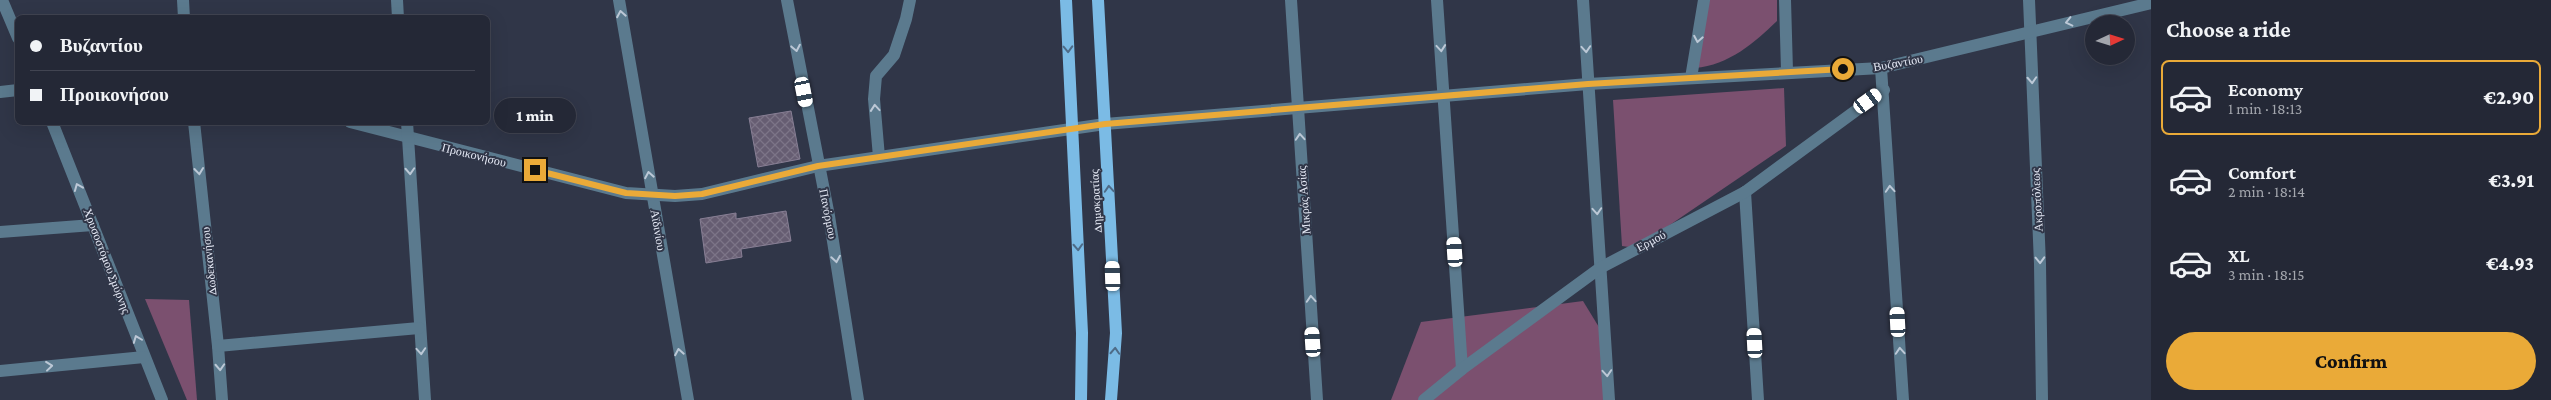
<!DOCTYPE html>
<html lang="en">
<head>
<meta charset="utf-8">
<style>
  :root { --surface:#242836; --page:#2c303e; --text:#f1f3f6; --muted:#a3a6ad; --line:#414451; --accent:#eaaa38 }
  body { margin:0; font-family:"Crimson Pro",serif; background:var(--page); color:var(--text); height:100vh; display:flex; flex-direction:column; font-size:19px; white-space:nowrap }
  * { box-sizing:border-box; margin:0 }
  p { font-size:16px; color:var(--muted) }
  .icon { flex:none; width:28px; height:28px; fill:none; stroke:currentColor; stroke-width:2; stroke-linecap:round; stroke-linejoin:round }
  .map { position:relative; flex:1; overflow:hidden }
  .drawer { display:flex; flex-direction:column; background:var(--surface); width:400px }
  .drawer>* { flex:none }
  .guide { position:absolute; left:15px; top:15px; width:475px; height:110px; border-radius:8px; box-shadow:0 5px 20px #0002,0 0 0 1px var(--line); display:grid; align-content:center; height:110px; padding:0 15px; background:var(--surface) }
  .needle { width:32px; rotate:86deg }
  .tools { position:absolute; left:2085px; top:15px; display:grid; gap:10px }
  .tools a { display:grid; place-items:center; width:50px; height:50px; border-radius:50%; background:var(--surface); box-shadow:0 5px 20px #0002,0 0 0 1px var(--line); font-size:25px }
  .end { position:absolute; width:22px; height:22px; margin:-11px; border:6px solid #eaaa38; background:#111; box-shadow:0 0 0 2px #111 }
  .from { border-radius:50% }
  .bubble { position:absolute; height:35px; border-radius:18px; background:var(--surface); box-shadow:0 5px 20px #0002,0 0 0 1px var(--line); font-size:16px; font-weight:800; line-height:35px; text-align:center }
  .car { position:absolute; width:15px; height:30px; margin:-15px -8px; border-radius:6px; box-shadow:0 0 4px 1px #0007; background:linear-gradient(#fff 24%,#345 0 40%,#fff 0 76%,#345 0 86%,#fff 0) }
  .guide b { display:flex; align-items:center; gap:18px; height:48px; font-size:19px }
  .guide b+b { border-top:1px solid var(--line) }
  .guide i { width:12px; height:12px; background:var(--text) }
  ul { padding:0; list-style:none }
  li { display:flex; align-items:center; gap:15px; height:75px; margin:0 10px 8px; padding:0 5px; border:2px solid transparent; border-radius:8px }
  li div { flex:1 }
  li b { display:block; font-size:19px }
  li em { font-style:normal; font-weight:800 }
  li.on { border-color:var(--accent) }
  li>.icon { width:45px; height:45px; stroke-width:1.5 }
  h2 { padding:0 15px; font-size:22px; line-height:60px }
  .primary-button { display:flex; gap:10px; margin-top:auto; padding:10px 15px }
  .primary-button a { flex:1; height:58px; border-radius:30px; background:var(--accent); color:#111; font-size:20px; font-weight:800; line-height:58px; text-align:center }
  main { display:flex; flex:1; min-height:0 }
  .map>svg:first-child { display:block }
  .green { fill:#7b506f }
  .building { fill:url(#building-cross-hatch); stroke:#887f95 }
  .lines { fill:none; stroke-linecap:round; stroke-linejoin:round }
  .minor { stroke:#5b7a8e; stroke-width:12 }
  .major { stroke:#7bbbe5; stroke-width:12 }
  .oneway { stroke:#bcc8d6 }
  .oneway2 { stroke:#4e6b87 }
  .route { stroke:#eaaa38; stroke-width:6 }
  .labels { text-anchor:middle; stroke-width:4; stroke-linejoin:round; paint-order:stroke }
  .street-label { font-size:12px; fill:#e5e9f5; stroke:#303648 }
</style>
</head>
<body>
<main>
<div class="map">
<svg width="2151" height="400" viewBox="0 0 2151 400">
  <defs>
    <pattern id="building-cross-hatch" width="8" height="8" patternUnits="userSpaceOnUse" patternTransform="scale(1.25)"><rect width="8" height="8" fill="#665d72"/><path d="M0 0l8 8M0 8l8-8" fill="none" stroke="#7c7487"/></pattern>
  </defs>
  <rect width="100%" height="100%" fill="#303648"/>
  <g class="green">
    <path d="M 1706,0 L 1777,0 L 1777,21 C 1754,43 1729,65 1695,68 Z"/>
    <path d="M 1784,88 L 1786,146 L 1636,248 L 1622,246 L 1613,100 Z"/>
    <path d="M 145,299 L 189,300 L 197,400 L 187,400 Z"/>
    <path d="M 1583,301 L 1605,337 L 1609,400 L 1391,400 L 1421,322 Z"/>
  </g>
  <g class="building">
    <path d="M 791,111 L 800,159 L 758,167 L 749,118 Z"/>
    <path d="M 786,211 L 791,241 L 741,249 L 742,257 L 706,263 L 700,219 L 736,213 L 736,219 Z"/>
  </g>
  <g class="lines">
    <g class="minor">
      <path d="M 2,0 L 18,38"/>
      <path d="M 183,0 L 184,18"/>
      <path d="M 397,0 L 398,18"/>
      <path d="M 619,0 L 688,400"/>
      <path d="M 787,0 L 829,216 L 858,400"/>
      <path d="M 1291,0 L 1317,400"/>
      <path d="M 1437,0 L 1462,369"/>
      <path d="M 1583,0 L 1609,400"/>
      <path d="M 1785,0 L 1787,71"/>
      <path d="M 2029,0 L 2040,264 L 2042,400"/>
      <path d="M 1881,68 L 1903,400"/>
      <path d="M 1691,78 L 1704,0"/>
      <path d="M 0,92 L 18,90"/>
      <path d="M 52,122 L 162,400"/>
      <path d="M 194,122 L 218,346 L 222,400"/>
      <path d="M 350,122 L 626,193 L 675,196 L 702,194 L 818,166 L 1105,124 L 1588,84 L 1881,68 L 2151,3"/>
      <path d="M 407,122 L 425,400"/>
      <path d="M 879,157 L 874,99 L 876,76 L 894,55 L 906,19 L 910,0"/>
      <path d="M 1745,192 L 1758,400"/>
      <path d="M 0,232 L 93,225"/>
      <path d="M 218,346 L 419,328"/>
      <path d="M 0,371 L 144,357"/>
      <path d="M 1424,400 L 1462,369 L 1600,268 L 1745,192 L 1884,90"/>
    </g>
    <g class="major">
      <path d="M 1066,0 L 1082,333 L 1081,400"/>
      <path d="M 1098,0 L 1116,333 L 1111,400"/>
    </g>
  </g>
  <defs><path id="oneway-chevron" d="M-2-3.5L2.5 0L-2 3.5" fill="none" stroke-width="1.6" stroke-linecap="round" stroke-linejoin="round" transform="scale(1.25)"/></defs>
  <g class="oneway">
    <use href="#oneway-chevron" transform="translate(621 14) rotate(-100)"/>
    <use href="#oneway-chevron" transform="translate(2069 22) rotate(167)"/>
    <use href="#oneway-chevron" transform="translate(1698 39) rotate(100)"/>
    <use href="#oneway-chevron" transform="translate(796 48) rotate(79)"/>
    <use href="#oneway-chevron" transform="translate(1441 48) rotate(85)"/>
    <use href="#oneway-chevron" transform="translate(1586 49) rotate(86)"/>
    <use href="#oneway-chevron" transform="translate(2032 80) rotate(87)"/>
    <use href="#oneway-chevron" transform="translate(875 108) rotate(-95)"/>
    <use href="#oneway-chevron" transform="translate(1300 137) rotate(-94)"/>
    <use href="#oneway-chevron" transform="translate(199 171) rotate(84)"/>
    <use href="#oneway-chevron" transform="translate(410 171) rotate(87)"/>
    <use href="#oneway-chevron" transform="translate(649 175) rotate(-100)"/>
    <use href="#oneway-chevron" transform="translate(78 187) rotate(-112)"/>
    <use href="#oneway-chevron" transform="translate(1890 189) rotate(-94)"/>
    <use href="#oneway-chevron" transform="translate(1597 211) rotate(86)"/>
    <use href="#oneway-chevron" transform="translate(836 259) rotate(81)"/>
    <use href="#oneway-chevron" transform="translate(2040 260) rotate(88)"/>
    <use href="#oneway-chevron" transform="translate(1311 299) rotate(-94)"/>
    <use href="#oneway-chevron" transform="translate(137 339) rotate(-111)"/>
    <use href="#oneway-chevron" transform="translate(421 351) rotate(86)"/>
    <use href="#oneway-chevron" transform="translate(1900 351) rotate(-94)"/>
    <use href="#oneway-chevron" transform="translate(679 352) rotate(-100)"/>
    <use href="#oneway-chevron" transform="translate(49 366) rotate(-6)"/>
    <use href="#oneway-chevron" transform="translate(220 367) rotate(87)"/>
    <use href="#oneway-chevron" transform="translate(1607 373) rotate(86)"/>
  </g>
  <g class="oneway2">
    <use href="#oneway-chevron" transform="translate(1068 49) rotate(88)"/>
    <use href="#oneway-chevron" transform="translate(1109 189) rotate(-94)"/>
    <use href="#oneway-chevron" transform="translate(1078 247) rotate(87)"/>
    <use href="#oneway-chevron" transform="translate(1115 351) rotate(-87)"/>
  </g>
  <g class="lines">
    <path class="route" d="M 535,170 L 626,193 L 675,196 L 702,194 L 818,166 L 1105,124 L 1588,84 L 1843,69"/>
  </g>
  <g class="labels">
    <g class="street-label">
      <text transform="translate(1898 63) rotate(-10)" y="4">Βυζαντίου</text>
      <text transform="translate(474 155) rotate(14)" y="4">Προικονήσου</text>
      <text transform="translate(1304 200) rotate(-94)" y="4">Μικράς Ασίας</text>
      <text transform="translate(2037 200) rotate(-93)" y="4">Ακροπόλεως</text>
      <text transform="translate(1096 201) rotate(-93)" y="4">Δημοκρατίας</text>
      <text transform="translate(828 214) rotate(79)" y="4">Πανόρμου</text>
      <text transform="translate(658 230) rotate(80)" y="4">Αϊδινίου</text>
      <text transform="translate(1651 241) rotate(-28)" y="4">Ερμού</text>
      <text transform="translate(107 261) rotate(69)" y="4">Χρυσοστόμου Σμύρνης</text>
      <text transform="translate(209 261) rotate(-96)" y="4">Δωδεκανήσου</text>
    </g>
  </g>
</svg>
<div class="tools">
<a><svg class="needle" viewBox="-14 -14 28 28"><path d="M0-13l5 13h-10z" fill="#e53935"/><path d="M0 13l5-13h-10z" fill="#a3a6ad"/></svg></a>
</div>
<i class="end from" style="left:1843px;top:69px"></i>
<i class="end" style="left:535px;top:170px"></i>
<div class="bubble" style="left:494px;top:98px;width:82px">1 min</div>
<i class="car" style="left:804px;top:92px;rotate:169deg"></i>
<i class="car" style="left:1868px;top:101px;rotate:54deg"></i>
<i class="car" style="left:1455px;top:252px;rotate:356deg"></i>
<i class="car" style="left:1113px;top:276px;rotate:358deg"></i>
<i class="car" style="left:1898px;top:322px;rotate:357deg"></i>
<i class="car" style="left:1313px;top:342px;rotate:356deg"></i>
<i class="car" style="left:1755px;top:343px;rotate:357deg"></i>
<div class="guide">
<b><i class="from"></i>Βυζαντίου</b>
<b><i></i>Προικονήσου</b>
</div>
</div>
<section class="drawer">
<h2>Choose a ride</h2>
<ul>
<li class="on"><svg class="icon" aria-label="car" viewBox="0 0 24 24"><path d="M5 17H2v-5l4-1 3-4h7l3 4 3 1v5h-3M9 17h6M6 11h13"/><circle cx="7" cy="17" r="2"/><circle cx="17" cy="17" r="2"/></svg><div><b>Economy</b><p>1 min · 18:13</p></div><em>€2.90</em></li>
<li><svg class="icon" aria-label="car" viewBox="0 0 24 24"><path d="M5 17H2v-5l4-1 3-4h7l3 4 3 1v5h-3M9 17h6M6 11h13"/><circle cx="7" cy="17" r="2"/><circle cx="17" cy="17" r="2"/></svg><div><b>Comfort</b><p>2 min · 18:14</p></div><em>€3.91</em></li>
<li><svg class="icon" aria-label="car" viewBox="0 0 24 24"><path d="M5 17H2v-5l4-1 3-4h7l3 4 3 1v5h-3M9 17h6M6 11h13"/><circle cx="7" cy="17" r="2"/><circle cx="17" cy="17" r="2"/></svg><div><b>XL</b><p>3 min · 18:15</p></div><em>€4.93</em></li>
</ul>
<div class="primary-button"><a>Confirm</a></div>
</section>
</main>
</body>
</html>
